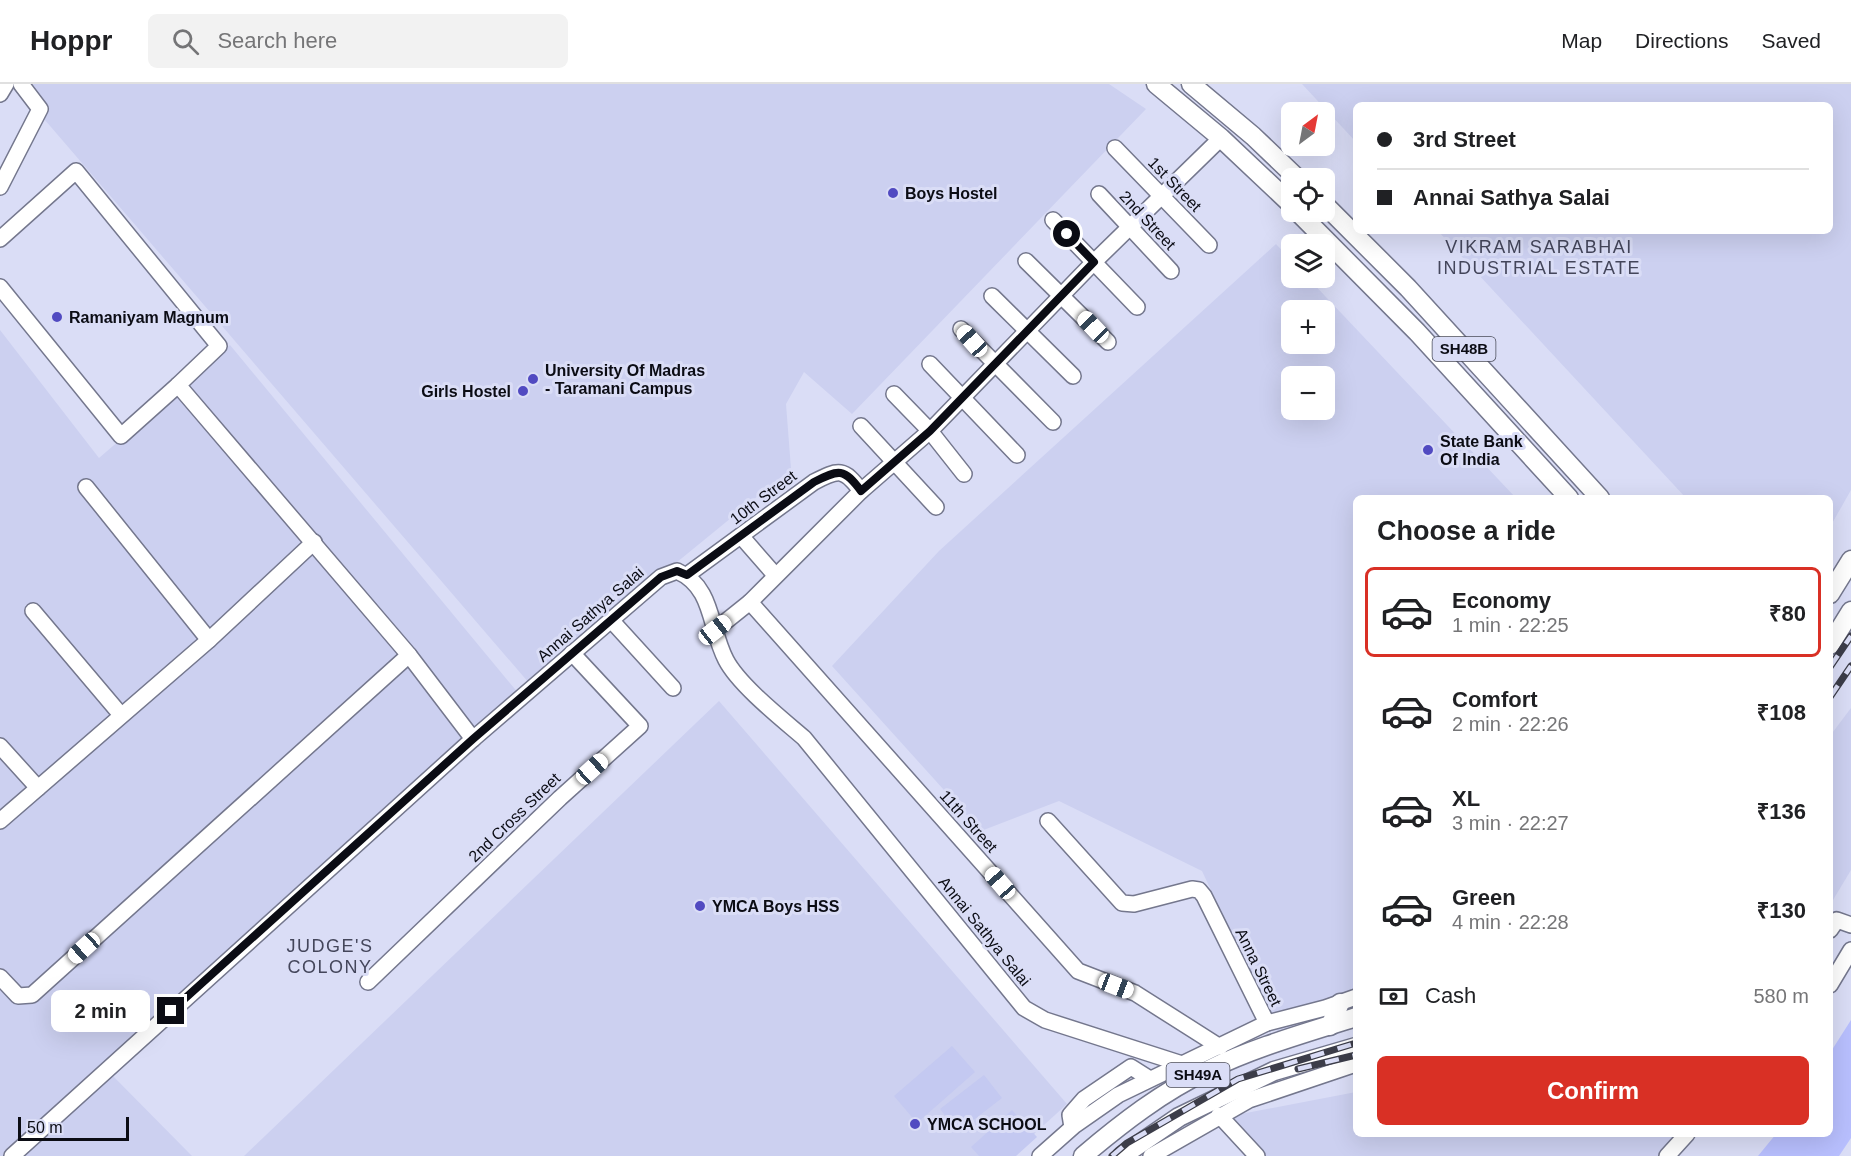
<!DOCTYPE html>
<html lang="en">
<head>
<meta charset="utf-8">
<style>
  :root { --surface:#fff; --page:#f2f2f2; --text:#202124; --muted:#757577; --line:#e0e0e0; --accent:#d93025 }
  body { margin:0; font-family:Arial,sans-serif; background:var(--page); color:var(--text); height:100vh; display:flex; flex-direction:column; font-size:22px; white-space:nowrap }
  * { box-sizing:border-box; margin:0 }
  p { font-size:20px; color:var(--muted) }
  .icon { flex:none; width:33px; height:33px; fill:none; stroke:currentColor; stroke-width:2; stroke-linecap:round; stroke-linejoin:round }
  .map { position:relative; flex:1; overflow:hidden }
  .panel { position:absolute; left:1353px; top:411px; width:480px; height:642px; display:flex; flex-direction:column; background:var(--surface); border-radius:9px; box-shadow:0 6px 24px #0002 }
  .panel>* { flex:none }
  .guide { position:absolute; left:1353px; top:18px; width:480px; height:132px; border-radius:9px; box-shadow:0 6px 24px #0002; display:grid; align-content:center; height:132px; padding:0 24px; background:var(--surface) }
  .needle { width:39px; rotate:32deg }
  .buttons { position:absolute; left:1281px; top:18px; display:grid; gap:12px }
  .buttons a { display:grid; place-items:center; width:54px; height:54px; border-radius:9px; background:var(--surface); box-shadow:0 6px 24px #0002; font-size:30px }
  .scale { position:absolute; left:18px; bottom:15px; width:111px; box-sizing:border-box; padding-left:6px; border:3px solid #0b0c14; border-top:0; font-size:16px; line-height:21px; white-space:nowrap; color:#0b0c14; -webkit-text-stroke:4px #daddf6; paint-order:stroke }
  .end { position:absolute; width:27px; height:27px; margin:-14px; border:8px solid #0b0c14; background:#fff; box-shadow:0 0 0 3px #fff }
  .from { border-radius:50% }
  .bubble { position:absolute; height:42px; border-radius:9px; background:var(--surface); box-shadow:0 6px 24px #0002; font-size:20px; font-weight:700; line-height:42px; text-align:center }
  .car { position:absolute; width:18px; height:36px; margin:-18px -9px; border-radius:8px; box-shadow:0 0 4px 2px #0007; background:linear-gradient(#fff 24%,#345 0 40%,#fff 0 76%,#345 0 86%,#fff 0) }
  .guide b { display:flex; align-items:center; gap:21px; height:57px; font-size:22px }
  .guide b+b { border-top:2px solid var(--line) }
  .guide i { width:15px; height:15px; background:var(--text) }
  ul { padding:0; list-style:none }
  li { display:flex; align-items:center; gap:18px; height:90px; margin:0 12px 9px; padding:0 12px; border:3px solid transparent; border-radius:9px }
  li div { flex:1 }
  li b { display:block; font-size:22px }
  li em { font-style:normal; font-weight:700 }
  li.current { border-color:var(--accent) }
  li>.icon { width:54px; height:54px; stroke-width:1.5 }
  h2 { padding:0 24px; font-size:27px; line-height:72px }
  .pay { display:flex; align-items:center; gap:15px; height:66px; padding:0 24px; font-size:22px }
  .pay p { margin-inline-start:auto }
  .action { display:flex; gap:12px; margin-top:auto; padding:12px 24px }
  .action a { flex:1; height:69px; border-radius:9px; background:var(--accent); color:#fff; font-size:24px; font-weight:700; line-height:69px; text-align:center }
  header { display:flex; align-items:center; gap:36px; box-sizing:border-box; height:84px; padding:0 30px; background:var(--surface); border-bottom:2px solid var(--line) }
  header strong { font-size:28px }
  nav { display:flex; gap:33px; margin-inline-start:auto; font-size:21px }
  .search { width:420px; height:54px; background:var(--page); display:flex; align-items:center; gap:15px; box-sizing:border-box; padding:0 21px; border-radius:9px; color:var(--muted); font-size:22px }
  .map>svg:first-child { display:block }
  .built { fill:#ccd0f0; fill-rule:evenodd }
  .green { fill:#c4c9f1 }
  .water { fill:#b8bffe }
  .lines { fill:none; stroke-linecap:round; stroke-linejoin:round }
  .minor-casing { stroke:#74778d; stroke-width:18 }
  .major-casing { stroke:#74778d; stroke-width:21 }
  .minor { stroke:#fff; stroke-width:15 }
  .major { stroke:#fff; stroke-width:18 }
  .rail-casing { stroke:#3c3d49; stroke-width:7 }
  .rail { stroke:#daddf6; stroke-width:4.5; stroke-dasharray:14; stroke-linecap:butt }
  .route { stroke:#0b0c14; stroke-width:8 }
  .poi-dot { fill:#514ac1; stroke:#daddf6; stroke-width:2 }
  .labels { text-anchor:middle; stroke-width:6; stroke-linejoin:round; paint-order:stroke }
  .shield { fill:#daddf6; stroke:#494b58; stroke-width:1.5 }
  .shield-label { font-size:15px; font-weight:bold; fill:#0b0c14 }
  .street-label { font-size:16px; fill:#0b0c14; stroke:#daddf6 }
  .poi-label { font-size:16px; font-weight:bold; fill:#0b0c14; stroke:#daddf6; text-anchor:start }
  .neighbourhood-label { font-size:18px; letter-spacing:1.5px; fill:#44465b; stroke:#daddf6 }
</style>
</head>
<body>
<header>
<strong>Hoppr</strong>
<div class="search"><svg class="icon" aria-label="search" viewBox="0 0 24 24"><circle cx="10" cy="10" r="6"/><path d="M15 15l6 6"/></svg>Search here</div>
<nav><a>Map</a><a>Directions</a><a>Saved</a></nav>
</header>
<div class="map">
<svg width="1851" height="1072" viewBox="0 0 1851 1072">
  <rect width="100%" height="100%" fill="#daddf6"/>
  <g class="built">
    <path d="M 14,0 L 1109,0 L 1146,25 L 852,330 L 804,288 L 786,320 L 791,385 L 529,599 Z"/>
    <path d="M 1302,0 L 1851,0 L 1851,406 L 1830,443 L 1830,414 L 1686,414 L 1438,147 L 1830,147 L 1830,21 L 1356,21 L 1356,58 Z"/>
    <path d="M 1276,160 L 1291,176 L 1292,194 L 1308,194 L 1516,414 L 1356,414 L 1356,931 L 1280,953 L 1202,787 L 1059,717 L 981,747 L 832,582 L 939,467 ZM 1292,226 L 1324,226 L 1324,260 L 1292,260 ZM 1292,292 L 1324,292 L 1324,326 L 1292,326 Z"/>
    <path d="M 0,246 L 99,374 L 230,261 L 519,610 L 111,990 L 192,1072 L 0,1072 Z"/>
    <path d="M 719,617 L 1067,1020 L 1010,1072 L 244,1072 Z"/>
    <path d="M 1851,624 L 1851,786 L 1830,821 L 1830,652 Z"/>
    <path d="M 1356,1008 L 1356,1050 L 1683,1050 L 1664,1072 L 1253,1072 L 1220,1034 Z"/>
  </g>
  <g class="green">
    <path d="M 952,962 L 975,988 L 917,1039 L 894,1012 Z"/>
    <path d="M 984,991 L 1002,1014 L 958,1048 L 940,1025 Z"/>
    <path d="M 1012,1026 L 1037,1053 L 1016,1072 L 979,1072 L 971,1063 Z"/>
  </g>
  <path class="water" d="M 1851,936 L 1851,1054 L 1839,1072 L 1758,1072 L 1776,1050 L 1830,1050 L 1830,969 Z"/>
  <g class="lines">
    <g class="minor-casing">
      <g id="minor">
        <path d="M 0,10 L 6,0"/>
        <path d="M 1115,64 L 1209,161"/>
        <path d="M 0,103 L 40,25 L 21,0"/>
        <path d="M 1099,110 L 1171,187"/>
        <path d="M 1053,136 L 1137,223"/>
        <path d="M 0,155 L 76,87 L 219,262 L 178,301 L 409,571 L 473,655"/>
        <path d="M 1026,177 L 1108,258"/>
        <path d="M 0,203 L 121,352 L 178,301"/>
        <path d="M 992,212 L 1073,292"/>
        <path d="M 961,245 L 1053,338"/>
        <path d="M 930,280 L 1017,371"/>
        <path d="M 894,310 L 930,347 L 964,390"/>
        <path d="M 861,342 L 936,423"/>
        <path d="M 86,403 L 209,556"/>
        <path d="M 741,452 L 775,491"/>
        <path d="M 687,491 L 814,398 C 839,385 844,384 861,407"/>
        <path d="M 750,518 L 1078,887 L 1135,909 L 1220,963"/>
        <path d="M 33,527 L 121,631"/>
        <path d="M 611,536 L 673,604"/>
        <path d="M 715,546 L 750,518 L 861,407 L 930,347 L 1094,178 L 1221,54"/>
        <path d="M 0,662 L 38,704"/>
        <path d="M 0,737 L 209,556 L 314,458"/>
        <path d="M 1048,737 L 1122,819 L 1134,820 L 1192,805 L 1199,806 L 1204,812 L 1267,939"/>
        <path d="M 1830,846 L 1837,836 L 1851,841"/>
        <path d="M 0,893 L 18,912 L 32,911 L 409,571"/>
        <path d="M 368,898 L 560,714 L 640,642 L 572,569"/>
        <path d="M 1830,901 L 1851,866"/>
        <path d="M 1219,1031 L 1257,1072"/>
        <path d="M 1072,1043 L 1070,1031 L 1084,1015 L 1131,983 L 1150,995"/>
        <path d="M 12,1072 L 473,655 L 661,493 L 677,487 C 714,503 709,544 726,576 C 739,601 782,635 804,654 L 1024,924 L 1045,936 L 1182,980"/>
        <path d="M 1040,1072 L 1075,1041 L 1118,1011 L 1267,939 L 1325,924 L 1356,913"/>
        <path d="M 1151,1072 L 1249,1016 L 1356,980"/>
        <path d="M 1667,1072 L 1687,1050"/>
      </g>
    </g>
    <g class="major-casing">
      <g id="major">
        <path d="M 1156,0 L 1221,54 L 1292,121"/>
        <path d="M 1191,0 L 1253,52 L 1297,94"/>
        <path d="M 1324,120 L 1408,204 L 1600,414"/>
        <path d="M 1298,128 L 1417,248 L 1569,414"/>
        <path d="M 1830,510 L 1851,476"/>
        <path d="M 1830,561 L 1851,527"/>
        <path d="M 1330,942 L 1340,919"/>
        <path d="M 1083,1072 C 1122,1039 1162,1008 1208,986 C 1255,963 1306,949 1356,933"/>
        <path d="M 1122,1072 L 1179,1033 L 1274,987 L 1356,963"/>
      </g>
    </g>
    <use href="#minor" class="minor"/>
    <use href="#major" class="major"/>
    <g class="rail-casing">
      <g id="rail">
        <path d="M 1830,583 L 1851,552"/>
        <path d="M 1830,613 L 1851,582"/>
        <path d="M 1298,985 L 1356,971"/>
        <path d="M 1112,1072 L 1127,1059 L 1238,995 L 1356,959"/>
      </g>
    </g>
    <use href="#rail" class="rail"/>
  </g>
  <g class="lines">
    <path class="route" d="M 171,927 L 473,655 L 661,493 L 677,487 L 687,491 L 814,398 C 839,385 844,384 861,407 L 930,347 L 1094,178 L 1067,150"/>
  </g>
  <g class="poi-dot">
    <circle cx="893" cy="109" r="6"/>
    <circle cx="57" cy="233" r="6"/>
    <circle cx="533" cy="295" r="6"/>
    <circle cx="523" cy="307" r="6"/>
    <circle cx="1428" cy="366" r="6"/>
    <circle cx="700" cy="822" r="6"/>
    <circle cx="915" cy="1040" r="6"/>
  </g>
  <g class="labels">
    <g class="shield">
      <rect x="1432.5" y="253" width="63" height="24" rx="4.5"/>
      <rect x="1166.5" y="979" width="63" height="24" rx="4.5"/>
    </g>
    <g class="shield-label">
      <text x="1464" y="270">SH48B</text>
      <text x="1198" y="996">SH49A</text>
    </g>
    <g class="street-label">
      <text transform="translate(1175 100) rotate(46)" y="6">1st Street</text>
      <text transform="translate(1148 136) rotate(47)" y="6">2nd Street</text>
      <text transform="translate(763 413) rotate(-37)" y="6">10th Street</text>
      <text transform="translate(590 530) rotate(-41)" y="6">Annai Sathya Salai</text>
      <text transform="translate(514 733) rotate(-44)" y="6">2nd Cross Street</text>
      <text transform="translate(969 737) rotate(48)" y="6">11th Street</text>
      <text transform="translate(985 847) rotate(51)" y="6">Annai Sathya Salai</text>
      <text transform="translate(1259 883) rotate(64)" y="6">Anna Street</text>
    </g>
    <g class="poi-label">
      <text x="905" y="115">Boys Hostel</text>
      <text x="69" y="239">Ramaniyam Magnum</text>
      <text x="545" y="292">University Of Madras<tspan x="545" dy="18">- Taramani Campus</tspan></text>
      <text x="511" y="313" text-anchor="end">Girls Hostel</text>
      <text x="1440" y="363">State Bank<tspan x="1440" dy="18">Of India</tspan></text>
      <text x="712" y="828">YMCA Boys HSS</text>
      <text x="927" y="1046">YMCA SCHOOL</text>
    </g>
    <g class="neighbourhood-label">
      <text x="1539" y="169">VIKRAM SARABHAI<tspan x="1539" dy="21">INDUSTRIAL ESTATE</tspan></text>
      <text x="330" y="868">JUDGE'S<tspan x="330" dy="21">COLONY</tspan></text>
    </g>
  </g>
</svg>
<div class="buttons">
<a><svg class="needle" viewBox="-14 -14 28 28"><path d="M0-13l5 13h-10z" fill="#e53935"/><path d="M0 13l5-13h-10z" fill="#757577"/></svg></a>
<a><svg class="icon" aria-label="locate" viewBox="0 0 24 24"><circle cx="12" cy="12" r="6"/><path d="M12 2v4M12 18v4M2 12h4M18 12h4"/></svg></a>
<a><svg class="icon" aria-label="layers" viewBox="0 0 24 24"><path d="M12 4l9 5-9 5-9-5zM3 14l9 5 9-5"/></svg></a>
<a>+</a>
<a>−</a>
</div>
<div class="scale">50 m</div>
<i class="end from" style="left:1067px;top:150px"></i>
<i class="end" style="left:171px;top:927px"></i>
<div class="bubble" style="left:51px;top:906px;width:99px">2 min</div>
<i class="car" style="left:1093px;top:243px;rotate:316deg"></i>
<i class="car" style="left:972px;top:257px;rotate:318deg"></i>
<i class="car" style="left:715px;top:546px;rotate:52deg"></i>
<i class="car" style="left:592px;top:685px;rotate:48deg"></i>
<i class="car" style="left:1000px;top:799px;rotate:319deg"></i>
<i class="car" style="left:84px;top:864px;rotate:228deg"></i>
<i class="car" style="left:1116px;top:902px;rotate:111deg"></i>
<div class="guide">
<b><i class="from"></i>3rd Street</b>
<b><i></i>Annai Sathya Salai</b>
</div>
<section class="panel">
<h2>Choose a ride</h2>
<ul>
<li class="current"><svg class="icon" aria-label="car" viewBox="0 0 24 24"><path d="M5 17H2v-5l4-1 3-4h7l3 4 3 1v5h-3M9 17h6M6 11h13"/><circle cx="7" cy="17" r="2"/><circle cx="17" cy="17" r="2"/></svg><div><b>Economy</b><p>1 min · 22:25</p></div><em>₹80</em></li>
<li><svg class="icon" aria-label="car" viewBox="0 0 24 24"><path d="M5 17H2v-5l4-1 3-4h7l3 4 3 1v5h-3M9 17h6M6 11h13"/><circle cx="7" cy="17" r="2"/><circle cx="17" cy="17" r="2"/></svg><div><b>Comfort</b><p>2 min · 22:26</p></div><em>₹108</em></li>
<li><svg class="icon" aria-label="car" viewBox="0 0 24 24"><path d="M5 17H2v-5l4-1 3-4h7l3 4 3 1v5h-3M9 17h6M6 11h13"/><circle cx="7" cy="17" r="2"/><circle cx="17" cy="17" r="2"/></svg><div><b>XL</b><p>3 min · 22:27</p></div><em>₹136</em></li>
<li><svg class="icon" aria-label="car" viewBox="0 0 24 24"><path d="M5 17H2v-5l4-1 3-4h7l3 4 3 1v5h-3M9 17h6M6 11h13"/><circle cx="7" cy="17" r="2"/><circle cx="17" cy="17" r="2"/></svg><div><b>Green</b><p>4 min · 22:28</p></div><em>₹130</em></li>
</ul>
<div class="pay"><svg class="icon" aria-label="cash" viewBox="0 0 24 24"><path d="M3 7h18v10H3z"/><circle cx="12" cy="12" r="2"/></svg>Cash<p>580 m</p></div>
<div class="action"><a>Confirm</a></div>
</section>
</div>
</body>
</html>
